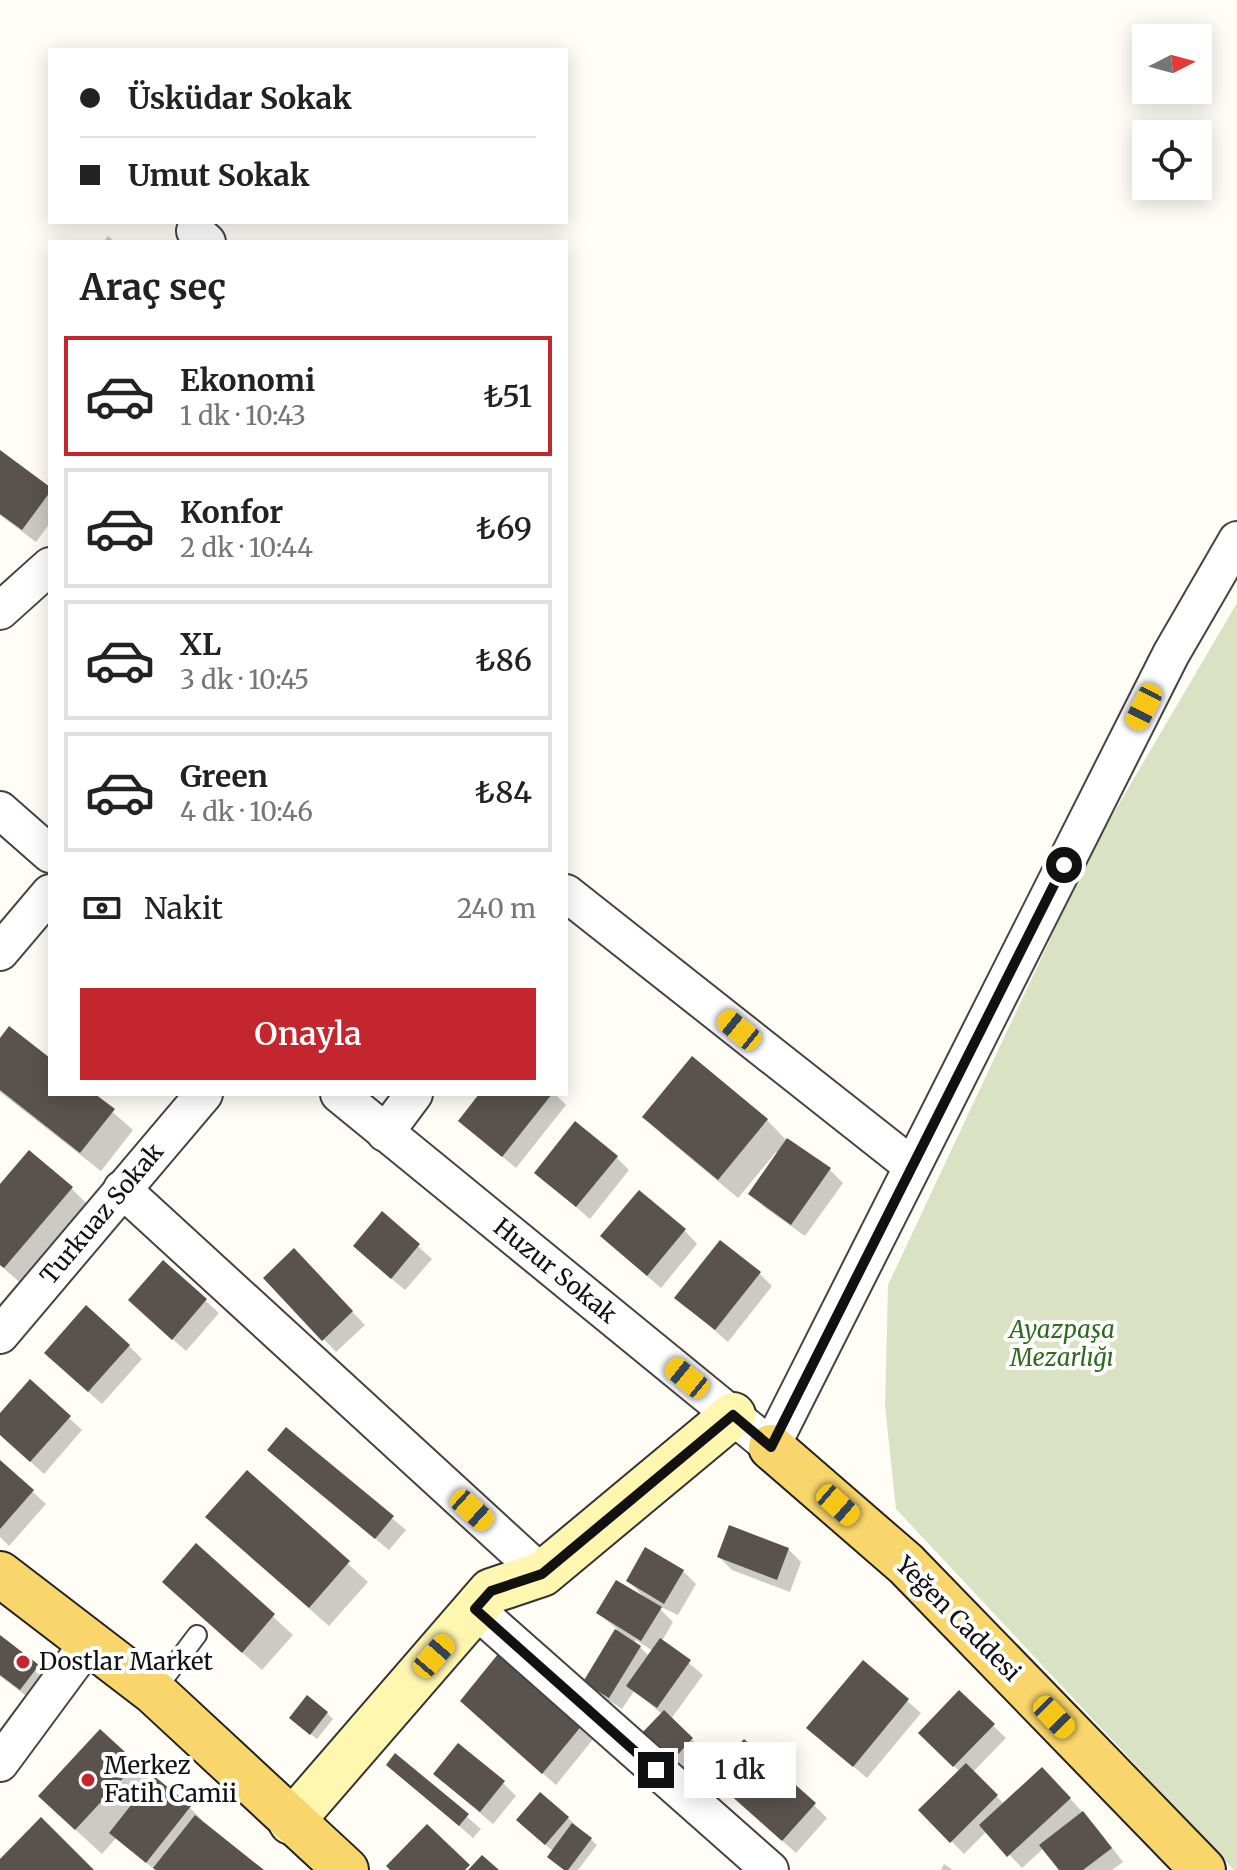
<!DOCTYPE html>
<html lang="tr">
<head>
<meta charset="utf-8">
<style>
  :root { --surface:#fff; --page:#f6f6f6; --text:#222; --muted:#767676; --line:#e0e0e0; --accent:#c4262e }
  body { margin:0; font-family:Merriweather,serif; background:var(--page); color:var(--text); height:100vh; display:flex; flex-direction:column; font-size:30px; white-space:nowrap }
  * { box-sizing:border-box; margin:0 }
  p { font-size:26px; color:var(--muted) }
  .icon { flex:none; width:44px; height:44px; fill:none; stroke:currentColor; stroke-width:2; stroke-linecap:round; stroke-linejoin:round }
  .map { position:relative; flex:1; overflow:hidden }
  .drawer { position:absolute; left:48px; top:240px; width:520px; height:856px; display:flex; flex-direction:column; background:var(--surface); border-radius:0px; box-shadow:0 4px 20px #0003 }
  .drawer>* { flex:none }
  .hud { position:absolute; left:48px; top:48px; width:520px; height:176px; border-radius:0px; box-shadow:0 4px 20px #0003; display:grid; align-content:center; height:176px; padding:0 32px; background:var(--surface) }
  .needle { width:52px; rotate:84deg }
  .controls { position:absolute; left:1132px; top:24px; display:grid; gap:16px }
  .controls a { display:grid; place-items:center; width:80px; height:80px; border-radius:0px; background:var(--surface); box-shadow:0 4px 20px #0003; font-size:40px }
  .end { position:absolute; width:36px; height:36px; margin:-18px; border:10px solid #111; background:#fff; box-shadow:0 0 0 4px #fff }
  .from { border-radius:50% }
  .bubble { position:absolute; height:56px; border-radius:0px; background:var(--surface); box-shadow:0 4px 20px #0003; font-size:26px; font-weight:600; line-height:56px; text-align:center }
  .car { position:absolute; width:24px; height:48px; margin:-24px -12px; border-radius:10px; box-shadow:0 0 6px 2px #0007; background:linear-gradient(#f5c518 24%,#345 0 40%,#f5c518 0 76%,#345 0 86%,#f5c518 0) }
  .hud b { display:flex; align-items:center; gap:28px; height:76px; font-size:30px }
  .hud b+b { border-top:2px solid var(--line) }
  .hud i { width:20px; height:20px; background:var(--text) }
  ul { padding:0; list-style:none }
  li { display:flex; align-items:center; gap:24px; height:120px; margin:0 16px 12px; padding:0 16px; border:4px solid var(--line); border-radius:0px }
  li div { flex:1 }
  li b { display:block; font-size:30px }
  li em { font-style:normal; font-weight:600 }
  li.on { border-color:var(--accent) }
  li>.icon { width:72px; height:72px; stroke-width:1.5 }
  h2 { padding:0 32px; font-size:36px; line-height:96px }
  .pay { display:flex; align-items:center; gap:20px; height:88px; padding:0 32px; font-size:30px }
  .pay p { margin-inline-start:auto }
  .cta { display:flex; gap:16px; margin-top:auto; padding:16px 32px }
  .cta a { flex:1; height:92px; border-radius:0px; background:var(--accent); color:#fff; font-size:32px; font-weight:600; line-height:92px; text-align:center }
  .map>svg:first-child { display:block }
  .cemetery { fill:#d9e3c4 }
  .shadow { fill:#0003; fill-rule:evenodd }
  .building { fill:#5a524d }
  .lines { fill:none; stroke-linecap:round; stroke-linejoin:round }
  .lane-casing { stroke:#444; stroke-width:22 }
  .street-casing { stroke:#444; stroke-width:40 }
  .secondary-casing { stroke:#333; stroke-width:48 }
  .primary-casing { stroke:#222; stroke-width:48 }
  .lane { stroke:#fff; stroke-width:18 }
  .street { stroke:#fff; stroke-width:36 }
  .secondary { stroke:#fff6b0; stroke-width:44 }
  .primary { stroke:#f9d66b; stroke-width:44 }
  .route { stroke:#111; stroke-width:10 }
  .poi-dot { fill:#c4262e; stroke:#fff; stroke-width:3 }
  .labels { text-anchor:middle; stroke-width:8; stroke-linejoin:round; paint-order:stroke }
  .street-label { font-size:24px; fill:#111; stroke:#fff }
  .park-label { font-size:24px; font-style:italic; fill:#2f6b1f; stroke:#fff }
  .poi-label { font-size:24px; fill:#111; stroke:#fff; text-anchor:start }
</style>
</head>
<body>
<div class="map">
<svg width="1237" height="1870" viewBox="0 0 1237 1870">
  <rect width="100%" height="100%" fill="#fffdf5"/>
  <path class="cemetery" d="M 1237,603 L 1237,1870 L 1234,1870 L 896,1509 L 885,1406 L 888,1285 L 1093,848 Z"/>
  <g class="shadow">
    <path d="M 108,236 L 115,242 L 103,242 Z"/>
    <path d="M 0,453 L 50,490 L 50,523 L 36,542 L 0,515 Z"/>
    <path d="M 0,1041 L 50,1061 L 50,1094 L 92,1094 L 133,1130 L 101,1171 L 0,1092 Z"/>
    <path d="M 482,1094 L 555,1094 L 566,1105 L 516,1168 L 460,1121 Z"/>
    <path d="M 644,1116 L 767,1120 L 787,1141 L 830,1170 L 843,1183 L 805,1236 L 764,1207 L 751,1194 L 778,1154 L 776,1152 L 738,1198 L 664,1136 Z"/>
    <path d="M 616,1157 L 629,1170 L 590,1219 L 537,1173 Z"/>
    <path d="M 0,1187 L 71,1188 L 91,1208 L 24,1286 L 0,1265 Z"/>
    <path d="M 382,1214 L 432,1259 L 405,1290 L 368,1259 Z"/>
    <path d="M 685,1231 L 697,1244 L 661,1288 L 616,1249 Z"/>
    <path d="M 294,1251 L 365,1325 L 336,1352 L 266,1278 Z"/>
    <path d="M 163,1262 L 219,1313 L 186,1351 L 143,1313 Z"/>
    <path d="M 760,1274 L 772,1286 L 728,1342 L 677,1298 Z"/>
    <path d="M 129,1346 L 142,1359 L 102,1404 L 59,1366 Z"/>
    <path d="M 0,1416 L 69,1418 L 82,1430 L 44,1474 L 0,1434 Z"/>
    <path d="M 286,1430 L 406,1530 L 389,1550 L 282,1462 Z"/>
    <path d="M 0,1462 L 46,1504 L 9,1546 L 0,1537 Z"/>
    <path d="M 247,1473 L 368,1582 L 329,1626 L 227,1536 Z"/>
    <path d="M 196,1546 L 293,1635 L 262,1670 L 184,1601 Z"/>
    <path d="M 788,1549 L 801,1562 L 790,1592 L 732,1570 L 719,1557 Z"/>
    <path d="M 683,1571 L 696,1584 L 678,1615 L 655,1604 L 673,1622 L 662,1641 L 703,1675 L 671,1719 L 705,1752 L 685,1773 L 656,1747 L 662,1714 L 634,1691 L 622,1709 L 599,1694 L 586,1682 L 617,1629 L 598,1613 L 645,1598 L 628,1581 ZM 636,1640 L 653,1651 L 649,1656 L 635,1642 Z"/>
    <path d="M 0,1638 L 50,1679 L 34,1702 L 0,1676 Z"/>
    <path d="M 863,1663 L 921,1713 L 867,1778 L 822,1740 Z"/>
    <path d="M 959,1693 L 1006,1738 L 973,1772 L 1004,1804 L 1055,1782 L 1096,1827 L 1123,1862 L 1112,1870 L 1061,1870 L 1044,1848 L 1022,1868 L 987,1831 L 964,1854 L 921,1810 L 960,1772 L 921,1733 Z"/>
    <path d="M 327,1713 L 333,1719 L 317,1739 L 297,1723 Z"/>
    <path d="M 475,1714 L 581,1725 L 594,1738 L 556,1785 Z"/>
    <path d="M 396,1756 L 481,1829 L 473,1838 L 388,1765 Z"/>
    <path d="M 135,1764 L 153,1782 L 189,1807 L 202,1820 L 201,1822 L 261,1870 L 155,1870 L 116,1838 L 102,1854 L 66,1821 Z"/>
    <path d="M 503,1783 L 516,1796 L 493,1824 L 449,1787 Z"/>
    <path d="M 726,1790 L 814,1805 L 827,1818 L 796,1853 Z"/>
    <path d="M 568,1818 L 597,1845 L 578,1870 L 565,1870 L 553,1851 L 531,1833 Z"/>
    <path d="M 944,1864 L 953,1870 L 941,1870 Z"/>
  </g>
  <g class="building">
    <path d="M 0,450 L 50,487 L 50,492 L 22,530 L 0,514 Z"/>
    <path d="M 9,1026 L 50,1058 L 50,1094 L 95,1094 L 115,1109 L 80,1153 L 0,1090 L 0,1038 Z"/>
    <path d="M 692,1056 L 768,1119 L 718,1180 L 642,1117 Z"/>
    <path d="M 479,1094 L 552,1094 L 502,1157 L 458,1121 Z"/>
    <path d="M 575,1121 L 618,1156 L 576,1207 L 534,1173 Z"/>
    <path d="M 787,1138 L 831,1168 L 791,1225 L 748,1194 Z"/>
    <path d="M 29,1150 L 73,1187 L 4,1268 L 0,1265 L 0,1184 Z"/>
    <path d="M 639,1190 L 686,1229 L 647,1276 L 600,1236 Z"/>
    <path d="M 382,1211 L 420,1244 L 391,1279 L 353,1246 Z"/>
    <path d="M 720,1240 L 761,1272 L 715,1330 L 674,1298 Z"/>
    <path d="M 294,1248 L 353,1311 L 322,1341 L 263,1278 Z"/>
    <path d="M 163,1260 L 207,1299 L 172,1340 L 128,1300 Z"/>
    <path d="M 86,1305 L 130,1345 L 88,1392 L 44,1353 Z"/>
    <path d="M 30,1379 L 71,1416 L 30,1462 L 0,1435 L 0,1413 Z"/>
    <path d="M 286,1427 L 394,1516 L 375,1539 L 267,1450 Z"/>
    <path d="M 0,1460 L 34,1490 L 0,1529 Z"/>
    <path d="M 247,1470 L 350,1561 L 309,1608 L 205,1517 Z"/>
    <path d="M 729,1525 L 789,1548 L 777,1580 L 717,1557 Z"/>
    <path d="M 196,1543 L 275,1614 L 242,1653 L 162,1582 Z"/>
    <path d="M 645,1547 L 684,1570 L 664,1604 L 626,1581 Z"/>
    <path d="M 616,1580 L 662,1607 L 641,1641 L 596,1613 Z"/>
    <path d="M 615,1629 L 641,1646 L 609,1698 L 583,1682 Z"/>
    <path d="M 0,1635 L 39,1665 L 20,1690 L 0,1675 Z"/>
    <path d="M 660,1638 L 691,1660 L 657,1708 L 626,1686 Z"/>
    <path d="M 498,1654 L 583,1724 L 542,1774 L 460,1701 Z"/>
    <path d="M 863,1660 L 909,1699 L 853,1767 L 806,1728 Z"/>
    <path d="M 959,1690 L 995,1724 L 953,1767 L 918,1733 Z"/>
    <path d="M 307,1695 L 328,1712 L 310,1735 L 289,1718 Z"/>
    <path d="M 664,1710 L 693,1738 L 671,1762 L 641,1734 Z"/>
    <path d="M 100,1729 L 137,1763 L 75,1830 L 38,1796 Z"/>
    <path d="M 744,1739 L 816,1803 L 782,1841 L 710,1777 Z"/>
    <path d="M 458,1743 L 505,1781 L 480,1812 L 433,1774 Z"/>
    <path d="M 395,1753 L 469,1814 L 459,1826 L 386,1765 Z"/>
    <path d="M 966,1763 L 998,1795 L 950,1843 L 918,1810 Z"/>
    <path d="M 1042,1767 L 1071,1798 L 1007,1857 L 979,1825 Z"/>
    <path d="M 154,1776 L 191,1806 L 146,1863 L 109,1833 Z"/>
    <path d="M 540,1792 L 569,1817 L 545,1845 L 516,1820 Z"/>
    <path d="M 1083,1811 L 1112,1848 L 1083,1870 L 1059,1870 L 1039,1845 Z"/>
    <path d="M 195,1815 L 235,1847 L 264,1870 L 156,1870 L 153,1868 Z"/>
    <path d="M 41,1817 L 94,1870 L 0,1870 L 0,1859 Z"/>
    <path d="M 572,1823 L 592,1838 L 568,1870 L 564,1870 L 547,1857 Z"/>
    <path d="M 427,1824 L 470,1865 L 465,1870 L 390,1870 L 386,1866 Z"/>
    <path d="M 482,1855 L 499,1870 L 468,1870 Z"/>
  </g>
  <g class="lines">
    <g class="lane-casing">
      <path id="lane" d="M 154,1692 L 197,1635"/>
    </g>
    <g class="street-casing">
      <g id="street">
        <path d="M 195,231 L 207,242"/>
        <path d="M 0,611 L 50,566"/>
        <path d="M 0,810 L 50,854"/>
        <path d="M 566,893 L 912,1166"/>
        <path d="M 0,952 L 50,893"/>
        <path d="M 339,1094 L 771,1447 L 1171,654 L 1237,540"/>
        <path d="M 385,1133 L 414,1094"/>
        <path d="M 122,1189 L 542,1574"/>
        <path d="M 0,1335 L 204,1094"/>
        <path d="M 475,1609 L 770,1870"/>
        <path d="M 0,1763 L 90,1641"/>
      </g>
    </g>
    <g class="secondary-casing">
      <path id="secondary" d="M 291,1822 L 491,1591 L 542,1574 L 733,1415"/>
    </g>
    <g class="primary-casing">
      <g id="primary">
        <path d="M 771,1447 L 906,1564 L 1203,1870"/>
        <path d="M 0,1574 L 154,1692 L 346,1870"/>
      </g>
    </g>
    <use href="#lane" class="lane"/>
    <use href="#street" class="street"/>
    <use href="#secondary" class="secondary"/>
    <use href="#primary" class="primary"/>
  </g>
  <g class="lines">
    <path class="route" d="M 656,1770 L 475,1609 L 491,1591 L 542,1574 L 733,1415 L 771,1447 L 1064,865"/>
  </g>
  <g class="poi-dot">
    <circle cx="23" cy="1662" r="8"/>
    <circle cx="88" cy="1780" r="8"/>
  </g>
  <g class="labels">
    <g class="street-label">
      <text transform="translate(102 1214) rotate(-50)" y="8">Turkuaz Sokak</text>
      <text transform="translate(555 1271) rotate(39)" y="8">Huzur Sokak</text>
      <text transform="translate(958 1619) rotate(45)" y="8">Yeğen Caddesi</text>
    </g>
    <g class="park-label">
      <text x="1062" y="1338">Ayazpaşa<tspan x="1062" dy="28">Mezarlığı</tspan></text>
    </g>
    <g class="poi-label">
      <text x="39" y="1670">Dostlar Market</text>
      <text x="104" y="1774">Merkez<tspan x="104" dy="28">Fatih Camii</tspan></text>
    </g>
  </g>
</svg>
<div class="controls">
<a><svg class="needle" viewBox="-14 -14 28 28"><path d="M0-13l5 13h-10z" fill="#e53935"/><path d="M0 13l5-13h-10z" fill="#767676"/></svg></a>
<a><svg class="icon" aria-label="locate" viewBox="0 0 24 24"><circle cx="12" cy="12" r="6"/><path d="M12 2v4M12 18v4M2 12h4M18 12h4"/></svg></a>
</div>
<i class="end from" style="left:1064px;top:865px"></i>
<i class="end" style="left:656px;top:1770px"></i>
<div class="bubble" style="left:684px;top:1742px;width:112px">1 dk</div>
<i class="car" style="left:1144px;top:707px;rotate:207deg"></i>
<i class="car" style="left:739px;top:1030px;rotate:309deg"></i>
<i class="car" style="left:687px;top:1378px;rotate:309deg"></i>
<i class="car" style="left:838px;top:1505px;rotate:131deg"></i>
<i class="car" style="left:472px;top:1510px;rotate:132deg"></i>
<i class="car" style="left:434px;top:1656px;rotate:41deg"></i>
<i class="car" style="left:1054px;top:1717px;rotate:136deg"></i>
<div class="hud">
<b><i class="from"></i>Üsküdar Sokak</b>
<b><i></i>Umut Sokak</b>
</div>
<section class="drawer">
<h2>Araç seç</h2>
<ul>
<li class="on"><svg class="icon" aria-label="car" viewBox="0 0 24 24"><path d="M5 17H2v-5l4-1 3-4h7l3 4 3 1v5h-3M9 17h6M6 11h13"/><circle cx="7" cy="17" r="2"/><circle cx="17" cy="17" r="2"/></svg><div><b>Ekonomi</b><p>1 dk · 10:43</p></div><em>₺51</em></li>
<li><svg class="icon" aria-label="car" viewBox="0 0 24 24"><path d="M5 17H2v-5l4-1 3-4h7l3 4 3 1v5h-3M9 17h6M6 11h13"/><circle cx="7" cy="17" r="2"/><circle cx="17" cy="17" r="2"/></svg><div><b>Konfor</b><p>2 dk · 10:44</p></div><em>₺69</em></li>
<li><svg class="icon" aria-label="car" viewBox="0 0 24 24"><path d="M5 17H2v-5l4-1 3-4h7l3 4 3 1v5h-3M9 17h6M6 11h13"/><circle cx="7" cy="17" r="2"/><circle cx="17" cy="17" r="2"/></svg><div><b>XL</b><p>3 dk · 10:45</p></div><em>₺86</em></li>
<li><svg class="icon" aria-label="car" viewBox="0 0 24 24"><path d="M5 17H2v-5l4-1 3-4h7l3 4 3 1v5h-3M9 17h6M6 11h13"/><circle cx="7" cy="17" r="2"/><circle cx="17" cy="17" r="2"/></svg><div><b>Green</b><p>4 dk · 10:46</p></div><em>₺84</em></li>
</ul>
<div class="pay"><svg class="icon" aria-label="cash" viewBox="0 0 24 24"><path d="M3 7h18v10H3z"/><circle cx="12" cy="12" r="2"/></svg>Nakit<p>240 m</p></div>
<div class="cta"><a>Onayla</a></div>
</section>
</div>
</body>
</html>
